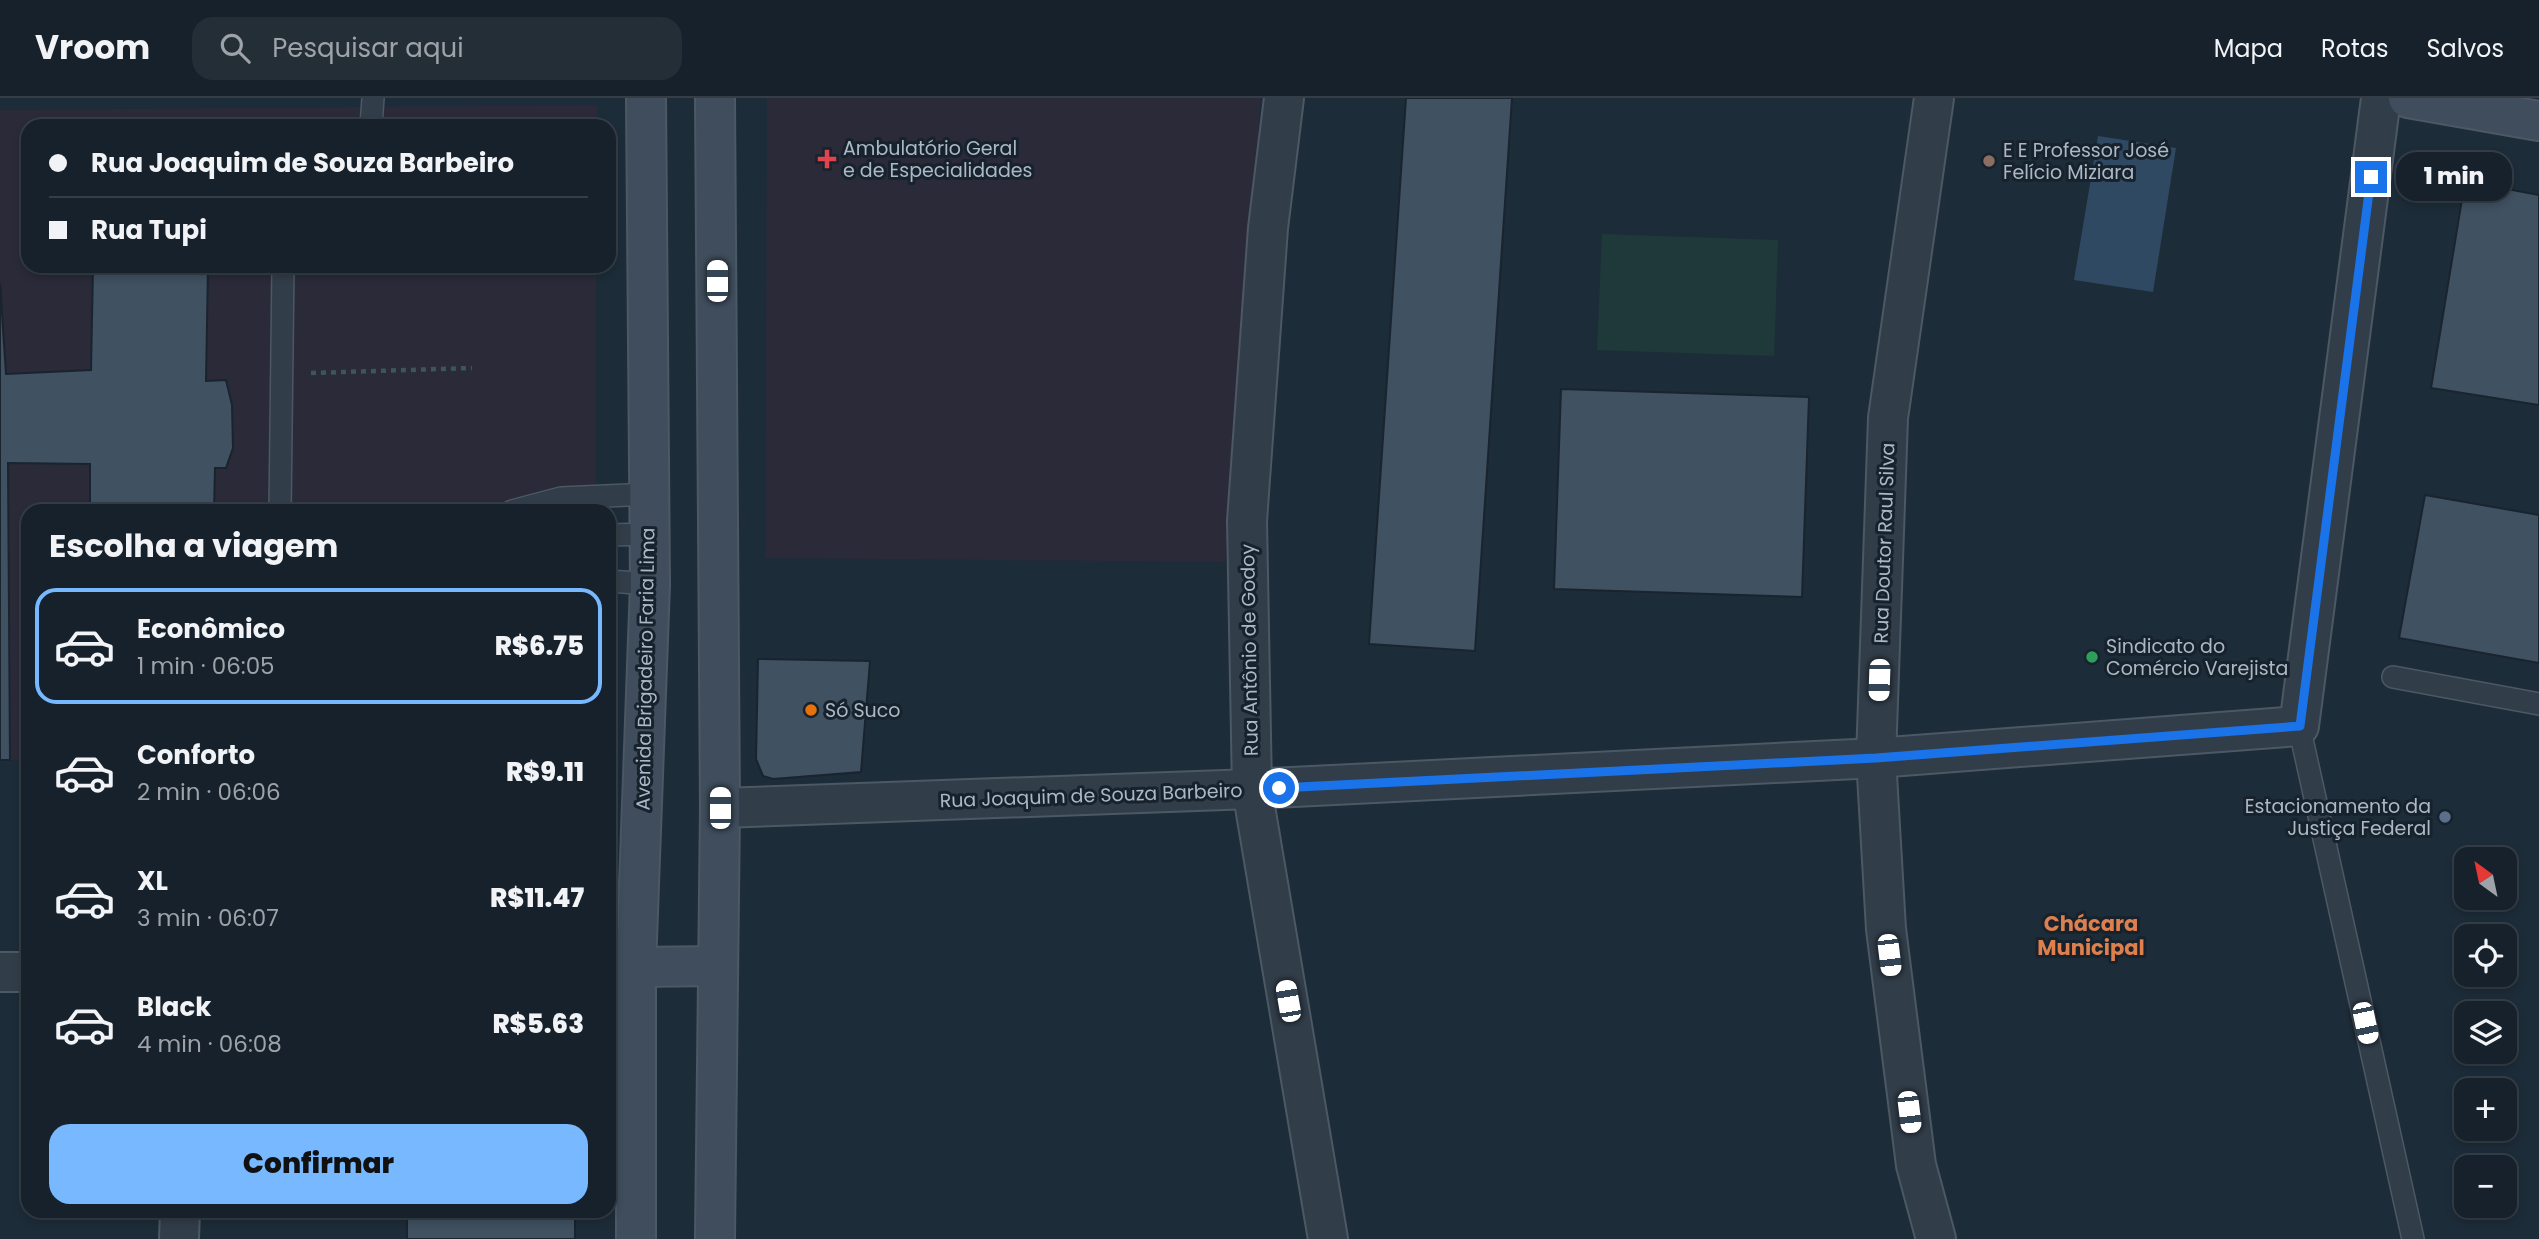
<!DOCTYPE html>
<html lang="pt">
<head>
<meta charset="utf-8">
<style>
  :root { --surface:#16212b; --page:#232e37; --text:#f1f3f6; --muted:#9ea3a9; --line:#353e47; --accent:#77b8ff }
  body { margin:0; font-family:Poppins,sans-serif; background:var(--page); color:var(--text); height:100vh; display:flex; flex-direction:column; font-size:26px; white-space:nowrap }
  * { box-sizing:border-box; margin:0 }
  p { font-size:23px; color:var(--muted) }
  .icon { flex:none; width:38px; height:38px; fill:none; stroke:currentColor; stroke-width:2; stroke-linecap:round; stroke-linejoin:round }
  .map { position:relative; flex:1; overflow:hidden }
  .drawer { position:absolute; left:21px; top:406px; width:595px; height:714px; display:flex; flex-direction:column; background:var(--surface); border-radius:21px; box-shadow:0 4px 10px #0003,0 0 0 2px var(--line) }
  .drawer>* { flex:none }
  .guide { position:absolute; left:21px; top:21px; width:595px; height:154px; border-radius:21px; box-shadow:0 4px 10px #0003,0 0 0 2px var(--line); display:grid; align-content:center; height:154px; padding:0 28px; background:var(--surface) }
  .needle { width:46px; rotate:327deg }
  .buttons { position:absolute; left:2454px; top:749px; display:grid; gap:14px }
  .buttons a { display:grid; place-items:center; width:63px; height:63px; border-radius:14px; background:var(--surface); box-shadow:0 4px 10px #0003,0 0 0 2px var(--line); font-size:35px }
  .end { position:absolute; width:32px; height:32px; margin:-16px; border:9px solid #1a73e8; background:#fff; box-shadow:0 0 0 4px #fff }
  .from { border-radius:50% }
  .bubble { position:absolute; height:49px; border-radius:21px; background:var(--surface); box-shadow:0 4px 10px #0003,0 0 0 2px var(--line); font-size:23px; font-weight:800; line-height:49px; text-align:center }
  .car { position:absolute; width:21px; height:42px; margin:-21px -10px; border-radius:9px; box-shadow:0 0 5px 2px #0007; background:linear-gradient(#fff 24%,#345 0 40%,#fff 0 76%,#345 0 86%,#fff 0) }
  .guide b { display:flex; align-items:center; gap:24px; height:66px; font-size:26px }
  .guide b+b { border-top:2px solid var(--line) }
  .guide i { width:18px; height:18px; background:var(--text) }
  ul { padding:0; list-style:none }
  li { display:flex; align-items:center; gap:21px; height:116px; margin:0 14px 10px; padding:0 14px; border:4px solid transparent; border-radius:21px }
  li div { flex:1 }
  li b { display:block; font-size:26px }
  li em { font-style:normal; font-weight:800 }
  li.selected { border-color:var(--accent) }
  li>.icon { width:63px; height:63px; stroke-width:1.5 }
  h2 { padding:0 28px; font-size:32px; line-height:84px }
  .action { display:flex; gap:14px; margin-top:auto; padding:14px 28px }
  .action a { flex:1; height:80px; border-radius:21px; background:var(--accent); color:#111; font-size:28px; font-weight:800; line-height:80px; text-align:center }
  header { display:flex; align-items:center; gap:42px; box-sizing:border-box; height:98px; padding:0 35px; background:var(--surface); border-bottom:2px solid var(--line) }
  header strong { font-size:33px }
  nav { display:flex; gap:38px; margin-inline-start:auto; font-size:24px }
  .search { width:490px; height:63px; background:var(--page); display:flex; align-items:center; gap:18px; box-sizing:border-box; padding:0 24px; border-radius:21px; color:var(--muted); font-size:26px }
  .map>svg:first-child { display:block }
  .medical { fill:#2a2a39 }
  .green { fill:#1f393a }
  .water { fill:#2f4962 }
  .building { fill:#405161; stroke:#19242f; stroke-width:2 }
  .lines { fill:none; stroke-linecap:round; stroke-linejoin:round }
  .lane-casing { stroke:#4c5864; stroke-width:24 }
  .street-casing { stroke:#4c5864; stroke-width:42 }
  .secondary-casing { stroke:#4c5864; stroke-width:42 }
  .path { stroke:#3d5657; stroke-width:4.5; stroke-dasharray:5 5; stroke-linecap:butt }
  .lane { stroke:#313d49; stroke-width:21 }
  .street { stroke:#313d49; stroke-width:38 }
  .secondary { stroke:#3f4d5c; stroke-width:38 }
  .route { stroke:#1a73e8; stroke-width:9 }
  .health-dot { fill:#e0444e; stroke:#17222d; stroke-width:2.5 }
  .education-dot { fill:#8d6e63; stroke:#17222d; stroke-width:2.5 }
  .leisure-dot { fill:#2e9e5b; stroke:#17222d; stroke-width:2.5 }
  .food-dot { fill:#e8710a; stroke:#17222d; stroke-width:2.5 }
  .service-dot { fill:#5c6f8a; stroke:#17222d; stroke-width:2.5 }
  .labels { text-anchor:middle; stroke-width:6; stroke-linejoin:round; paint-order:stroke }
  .poi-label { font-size:19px; fill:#abb8c6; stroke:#17222d; text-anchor:start }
  .street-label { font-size:19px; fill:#abb8c6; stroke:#17222d }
  .neighbourhood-label { font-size:21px; font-weight:bold; fill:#de7f4e; stroke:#17222d }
</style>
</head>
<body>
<header>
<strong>Vroom</strong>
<div class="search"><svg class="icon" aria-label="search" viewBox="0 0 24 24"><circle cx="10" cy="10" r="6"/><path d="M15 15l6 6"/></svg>Pesquisar aqui</div>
<nav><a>Mapa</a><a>Rotas</a><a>Salvos</a></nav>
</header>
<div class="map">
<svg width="2539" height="1141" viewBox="0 0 2539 1141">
  <rect width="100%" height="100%" fill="#1d2c39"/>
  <g class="medical">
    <path d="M 767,0 L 1261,0 L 1225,464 L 765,460 Z"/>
    <path d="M 597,7 L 596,28 L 28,28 L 28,168 L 596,168 L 596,413 L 28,413 L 28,662 L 0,662 L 0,12 Z"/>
  </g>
  <path class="green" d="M 1602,136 L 1778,142 L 1774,258 L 1597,252 Z"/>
  <path class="water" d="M 2098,38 L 2176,50 L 2153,194 L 2074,182 Z"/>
  <g class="building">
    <path d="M 1406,0 L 1512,0 L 1475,553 L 1369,546 Z"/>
    <path d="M 2465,83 L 2539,97 L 2539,307 L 2431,290 Z"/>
    <path d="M 93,168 L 208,168 L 206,283 L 226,282 L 232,307 L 233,350 L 226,370 L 215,370 L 214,413 L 90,413 L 90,366 L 8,365 L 10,662 L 0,662 L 0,185 L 6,276 L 91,272 Z"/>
    <path d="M 1561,291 L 1809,299 L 1802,499 L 1554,491 Z"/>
    <path d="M 2425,397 L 2539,417 L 2539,565 L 2399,540 Z"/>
    <path d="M 758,561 L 870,563 L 861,674 L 773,681 L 763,678 L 756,661 Z"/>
    <rect x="407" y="1113" width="168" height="28"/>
  </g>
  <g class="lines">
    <g class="lane-casing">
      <g id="lane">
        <path d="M 371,28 L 373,0"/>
        <path d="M 280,413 L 283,168"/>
        <path d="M 512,413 L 561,400 L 650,396"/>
        <path d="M 609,437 L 649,436"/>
        <path d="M 609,483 L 650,486"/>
        <path d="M 2393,579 L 2539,606"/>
        <path d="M 2299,628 L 2413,1141"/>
      </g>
    </g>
    <g class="street-casing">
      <g id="street">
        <path d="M 1284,0 L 1268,130 L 1247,423 L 1252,691 L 1328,1141"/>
        <path d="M 1934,0 L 1888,320 L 1876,660 L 1886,831 L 1916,1067 L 1936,1141"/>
        <path d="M 720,710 L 1252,691 L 1876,660 L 2299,628 L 2381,0"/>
        <path d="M 609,869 L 636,869"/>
        <path d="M 0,874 L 28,874"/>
        <path d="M 179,1141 L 180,1113"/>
      </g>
    </g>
    <g class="secondary-casing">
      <g id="secondary">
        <path d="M 2408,0 L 2539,23"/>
        <path d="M 636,869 L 718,868"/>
        <path d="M 636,1141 L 636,869 L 650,486 L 646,0"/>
        <path d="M 715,1141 L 720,710 L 715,0"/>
      </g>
    </g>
    <path class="path" d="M 311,275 L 472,270"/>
    <use href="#lane" class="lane"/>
    <use href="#street" class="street"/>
    <use href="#secondary" class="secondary"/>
  </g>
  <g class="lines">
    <path class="route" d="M 1279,690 L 1876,660 L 2300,628 L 2371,79"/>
  </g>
  <path class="health-dot" d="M823.5 50.5h7v7h7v7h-7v7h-7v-7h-7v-7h7z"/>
  <circle class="education-dot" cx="1989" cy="63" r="7"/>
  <circle class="leisure-dot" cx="2092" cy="559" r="7"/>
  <circle class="food-dot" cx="811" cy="612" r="7"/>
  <circle class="service-dot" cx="2445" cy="719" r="7"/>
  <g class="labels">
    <g class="poi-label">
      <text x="843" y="57">Ambulatório Geral<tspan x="843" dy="22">e de Especialidades</tspan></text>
      <text x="2003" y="59">E E Professor José<tspan x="2003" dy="22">Felício Miziara</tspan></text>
      <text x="2106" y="555">Sindicato do<tspan x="2106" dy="22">Comércio Varejista</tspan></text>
      <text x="825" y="619">Só Suco</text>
      <text x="2431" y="715" text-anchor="end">Estacionamento da<tspan x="2431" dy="22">Justiça Federal</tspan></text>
    </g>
    <g class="street-label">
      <text transform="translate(1884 445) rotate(-88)" y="7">Rua Doutor Raul Silva</text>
      <text transform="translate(1249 552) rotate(-91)" y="7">Rua Antônio de Godoy</text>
      <text transform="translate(645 571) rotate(-89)" y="7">Avenida Brigadeiro Faria Lima</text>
      <text transform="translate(1091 697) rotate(-2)" y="7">Rua Joaquim de Souza Barbeiro</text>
    </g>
    <g class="neighbourhood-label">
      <text x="2091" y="833">Chácara<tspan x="2091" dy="24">Municipal</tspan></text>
    </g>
  </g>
</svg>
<div class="buttons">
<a><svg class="needle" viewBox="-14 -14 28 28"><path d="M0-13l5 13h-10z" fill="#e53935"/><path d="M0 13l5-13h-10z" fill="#9ea3a9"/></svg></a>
<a><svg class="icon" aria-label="locate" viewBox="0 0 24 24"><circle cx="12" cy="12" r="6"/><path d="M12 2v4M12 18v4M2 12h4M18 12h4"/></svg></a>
<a><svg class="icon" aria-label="layers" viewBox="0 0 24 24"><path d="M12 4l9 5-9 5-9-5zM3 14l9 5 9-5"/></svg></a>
<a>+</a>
<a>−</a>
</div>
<i class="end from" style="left:1279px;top:690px"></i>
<i class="end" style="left:2371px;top:79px"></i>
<div class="bubble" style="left:2396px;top:54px;width:116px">1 min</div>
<i class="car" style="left:717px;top:183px;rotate:0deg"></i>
<i class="car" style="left:1879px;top:582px;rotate:182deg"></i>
<i class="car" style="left:720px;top:710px;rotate:0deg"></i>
<i class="car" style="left:1889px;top:857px;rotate:173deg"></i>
<i class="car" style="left:1288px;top:903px;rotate:350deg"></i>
<i class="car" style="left:2365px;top:925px;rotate:168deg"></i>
<i class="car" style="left:1909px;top:1014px;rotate:173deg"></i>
<div class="guide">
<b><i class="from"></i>Rua Joaquim de Souza Barbeiro</b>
<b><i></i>Rua Tupi</b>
</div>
<section class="drawer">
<h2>Escolha a viagem</h2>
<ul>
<li class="selected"><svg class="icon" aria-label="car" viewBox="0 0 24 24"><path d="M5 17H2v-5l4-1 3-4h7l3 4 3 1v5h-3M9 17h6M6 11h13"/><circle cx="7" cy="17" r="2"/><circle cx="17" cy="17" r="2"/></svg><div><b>Econômico</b><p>1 min · 06:05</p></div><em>R$6.75</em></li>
<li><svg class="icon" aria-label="car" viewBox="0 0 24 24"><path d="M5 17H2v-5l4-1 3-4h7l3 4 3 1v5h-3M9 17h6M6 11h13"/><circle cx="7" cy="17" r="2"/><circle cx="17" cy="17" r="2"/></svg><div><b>Conforto</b><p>2 min · 06:06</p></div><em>R$9.11</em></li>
<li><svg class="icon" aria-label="car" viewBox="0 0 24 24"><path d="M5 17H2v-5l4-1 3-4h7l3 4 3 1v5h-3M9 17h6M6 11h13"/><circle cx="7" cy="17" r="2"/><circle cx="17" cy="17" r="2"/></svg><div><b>XL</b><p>3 min · 06:07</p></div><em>R$11.47</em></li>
<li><svg class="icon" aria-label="car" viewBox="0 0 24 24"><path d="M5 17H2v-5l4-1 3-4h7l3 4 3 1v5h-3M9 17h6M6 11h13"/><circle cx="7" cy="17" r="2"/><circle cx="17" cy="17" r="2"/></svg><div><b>Black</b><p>4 min · 06:08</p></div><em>R$5.63</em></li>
</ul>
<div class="action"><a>Confirmar</a></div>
</section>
</div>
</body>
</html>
